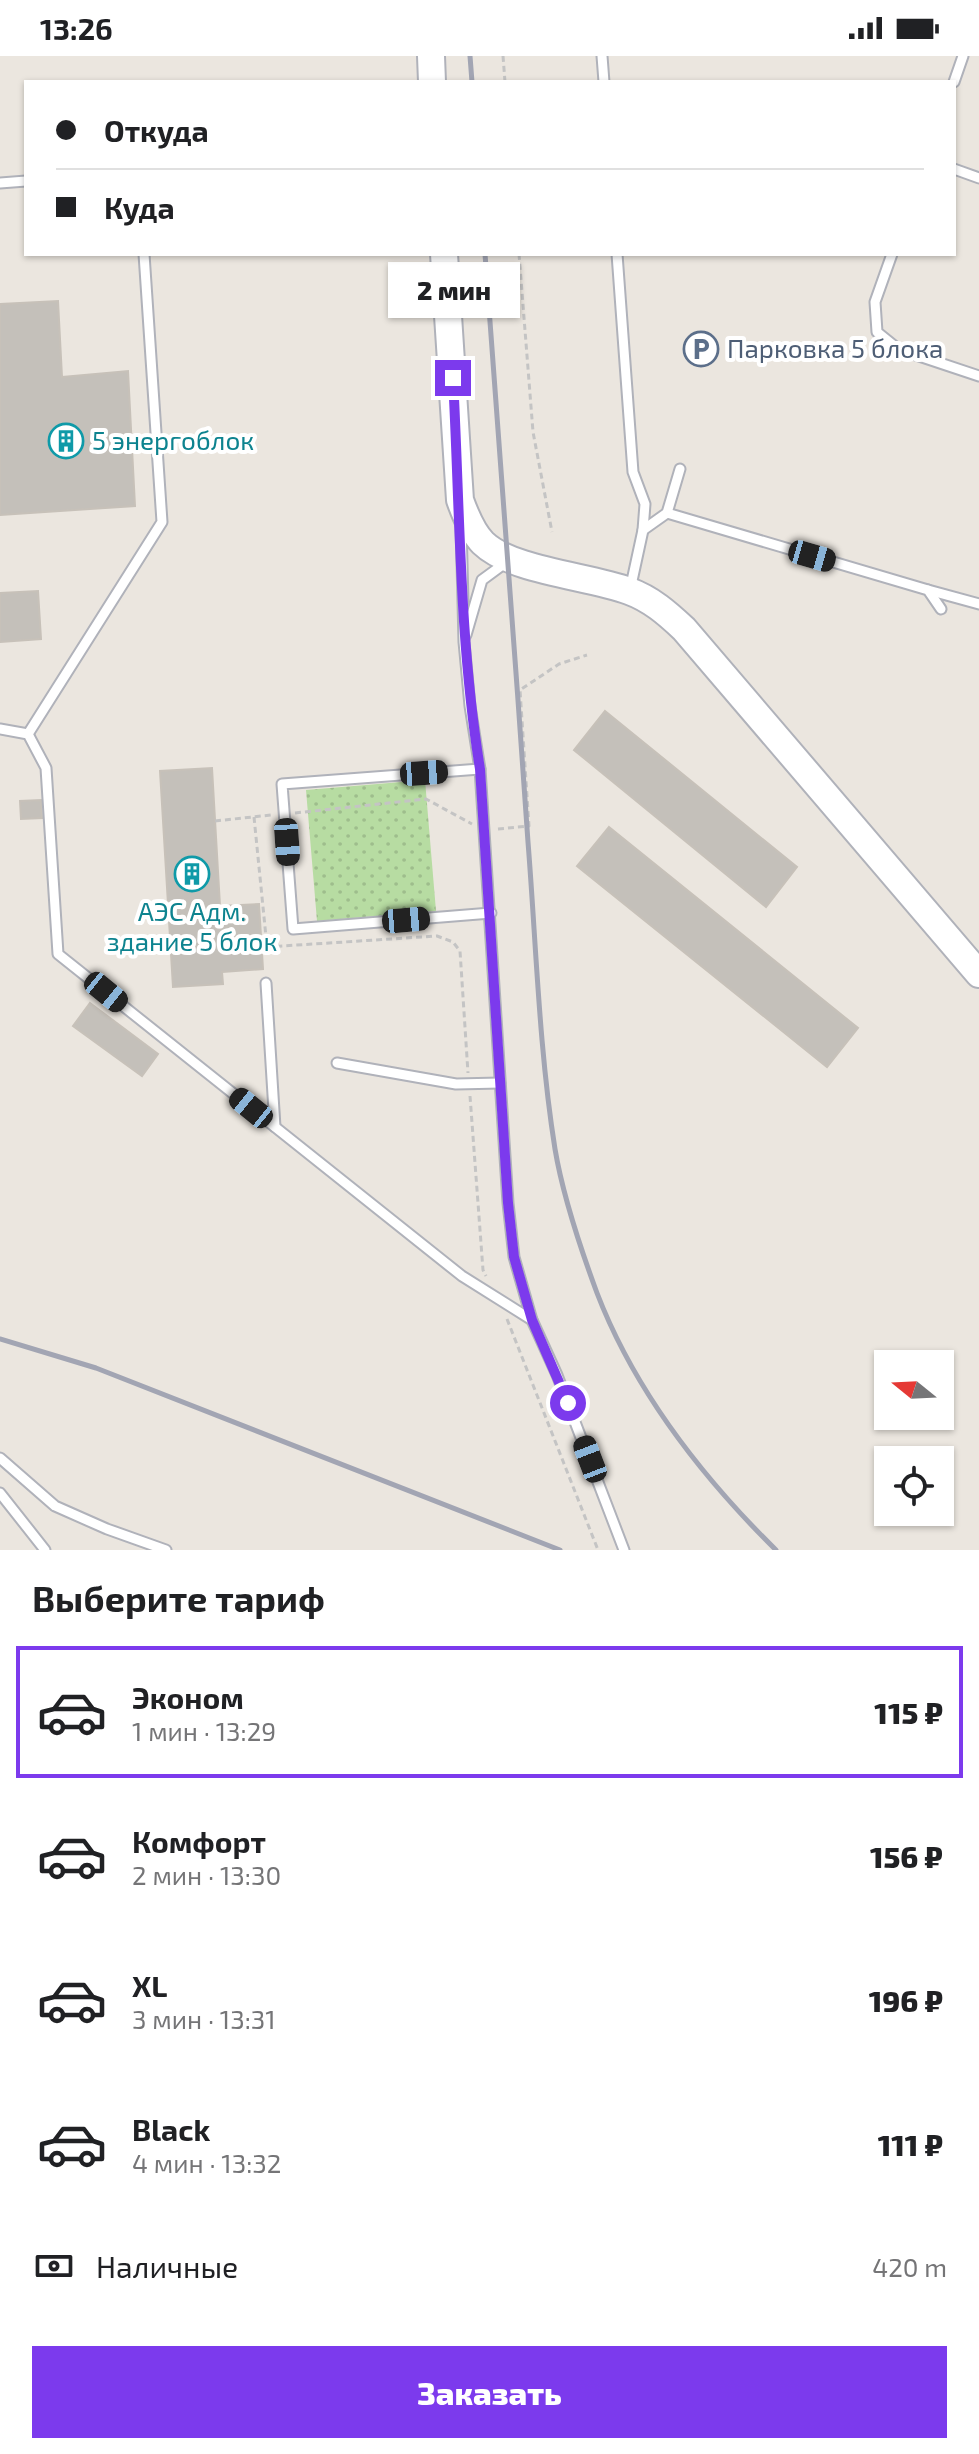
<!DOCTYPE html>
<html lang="ru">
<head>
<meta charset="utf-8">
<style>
  :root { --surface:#fff; --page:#f6f6f6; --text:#202124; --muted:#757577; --line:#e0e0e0; --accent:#7c3aed }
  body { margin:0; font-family:"Exo 2",sans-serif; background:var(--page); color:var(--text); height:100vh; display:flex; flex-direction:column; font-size:30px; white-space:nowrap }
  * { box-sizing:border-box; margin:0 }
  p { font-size:26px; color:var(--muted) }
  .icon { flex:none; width:44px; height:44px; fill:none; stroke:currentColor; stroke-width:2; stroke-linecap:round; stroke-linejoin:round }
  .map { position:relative; height:1494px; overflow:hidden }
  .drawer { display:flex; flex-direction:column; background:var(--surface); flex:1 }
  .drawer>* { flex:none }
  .top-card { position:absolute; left:24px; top:24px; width:932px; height:176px; border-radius:0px; box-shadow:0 2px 6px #0004; display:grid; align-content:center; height:176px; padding:0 32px; background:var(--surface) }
  .needle { width:52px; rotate:288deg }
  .fabs { position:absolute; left:874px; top:1294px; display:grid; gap:16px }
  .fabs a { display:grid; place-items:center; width:80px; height:80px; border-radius:0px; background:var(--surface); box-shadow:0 2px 6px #0004; font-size:40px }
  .end { position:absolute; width:36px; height:36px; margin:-18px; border:10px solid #7c3aed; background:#fff; box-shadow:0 0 0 4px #fff }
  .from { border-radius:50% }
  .bubble { position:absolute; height:56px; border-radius:0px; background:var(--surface); box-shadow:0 2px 6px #0004; font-size:26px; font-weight:800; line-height:56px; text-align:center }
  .car { position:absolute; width:24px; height:48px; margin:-24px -12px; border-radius:10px; box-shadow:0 0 6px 2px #0007; background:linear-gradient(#222 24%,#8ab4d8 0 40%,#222 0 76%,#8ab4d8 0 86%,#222 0) }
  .top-card b { display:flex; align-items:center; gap:28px; height:76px; font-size:30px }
  .top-card b+b { border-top:2px solid var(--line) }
  .top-card i { width:20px; height:20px; background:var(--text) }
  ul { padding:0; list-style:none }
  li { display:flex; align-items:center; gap:24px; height:132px; margin:0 16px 12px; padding:0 16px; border:4px solid transparent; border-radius:0px }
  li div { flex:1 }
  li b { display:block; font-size:30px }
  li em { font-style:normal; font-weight:800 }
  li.active { border-color:var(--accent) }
  li>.icon { width:72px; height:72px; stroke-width:1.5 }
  h2 { padding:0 32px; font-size:36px; line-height:96px }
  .pay { display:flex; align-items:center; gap:20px; height:88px; padding:0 32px; font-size:30px }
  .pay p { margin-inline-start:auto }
  .cta { display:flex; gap:16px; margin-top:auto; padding:16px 32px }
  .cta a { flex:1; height:92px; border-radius:0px; background:var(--accent); color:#fff; font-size:32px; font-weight:800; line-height:92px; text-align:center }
  .status { display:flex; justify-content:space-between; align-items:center; height:56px; padding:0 40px; background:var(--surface); direction:ltr }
  .status svg { height:22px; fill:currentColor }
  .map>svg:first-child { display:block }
  .grass { fill:url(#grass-dots) }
  .building { fill:#c4c0ba; stroke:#c7c1b9; stroke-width:2 }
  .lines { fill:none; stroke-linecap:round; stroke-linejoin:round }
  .service-casing { stroke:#b0b2ba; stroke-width:13 }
  .secondary-casing { stroke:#b0b2ba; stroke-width:30 }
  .path { stroke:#c4c4c4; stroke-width:3; stroke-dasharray:6 4; stroke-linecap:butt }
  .service { stroke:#fff; stroke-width:9 }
  .secondary { stroke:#fff; stroke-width:26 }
  .rail { stroke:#a2a5b3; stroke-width:5 }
  .route { stroke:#7c3aed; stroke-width:10 }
  .labels { text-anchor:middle; stroke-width:8; stroke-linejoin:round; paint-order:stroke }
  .service-label { font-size:26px; fill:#4e5e75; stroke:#fff; text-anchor:start }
  .culture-label { font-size:26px; fill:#0d838f; stroke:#fff; text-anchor:start }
</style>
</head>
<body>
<div class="status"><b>13:26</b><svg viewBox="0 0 49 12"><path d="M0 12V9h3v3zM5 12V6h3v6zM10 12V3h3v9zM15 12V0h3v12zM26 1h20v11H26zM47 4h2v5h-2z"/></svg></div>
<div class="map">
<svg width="979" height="1494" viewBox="0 0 979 1494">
  <defs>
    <pattern id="grass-dots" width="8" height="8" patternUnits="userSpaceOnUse" patternTransform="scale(2)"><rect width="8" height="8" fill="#b7dca2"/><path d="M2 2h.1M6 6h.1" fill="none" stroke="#9ebd8c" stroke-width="1.8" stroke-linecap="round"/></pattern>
  </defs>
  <rect width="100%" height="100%" fill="#ebe6df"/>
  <path class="grass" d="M 425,724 L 436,855 L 317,865 L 306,734 Z"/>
  <g class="building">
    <path d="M 58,245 L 62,321 L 128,315 L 135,450 L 0,459 L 0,248 Z"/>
    <path d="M 38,535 L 41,583 L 0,586 L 0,537 Z"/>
    <path d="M 605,655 L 797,811 L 766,851 L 574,694 Z"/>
    <path d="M 212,712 L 220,850 L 259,848 L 263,913 L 222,916 L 223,928 L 173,931 L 160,715 Z"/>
    <path d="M 41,744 L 42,762 L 21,763 L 20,745 Z"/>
    <path d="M 609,771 L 858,972 L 827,1011 L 577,810 Z"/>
    <path d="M 90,947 L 158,998 L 142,1020 L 73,970 Z"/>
  </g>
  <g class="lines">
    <g class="service-casing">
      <g id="service">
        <path d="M 602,0 L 604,26"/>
        <path d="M 954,26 L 963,0"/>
        <path d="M 954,113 L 979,122"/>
        <path d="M 0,127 L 26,125"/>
        <path d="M 617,198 L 633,416 L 645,448 L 643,474 L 630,534"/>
        <path d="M 892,198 L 875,246 L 877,276 L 898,293 L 979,320"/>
        <path d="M 667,457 L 928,534 L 941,553"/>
        <path d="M 461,468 L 464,586 L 470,650 L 480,713 L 508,1147 L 514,1201 L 532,1264 L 557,1319 L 624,1494"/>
        <path d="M 643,474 L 667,457 L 680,413"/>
        <path d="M 928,534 L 979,548"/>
        <path d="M 466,579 L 482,524 L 508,505"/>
        <path d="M 0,673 L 28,678 L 46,712 L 58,898 L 462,1220 L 532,1264"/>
        <path d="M 28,678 L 162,466 L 144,198"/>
        <path d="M 480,713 L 282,728 L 293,873 L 491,857"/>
        <path d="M 266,927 L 275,1071"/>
        <path d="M 337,1007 L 456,1028 L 500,1027"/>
        <path d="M 0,1402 L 55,1450 L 107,1473 L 166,1494"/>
        <path d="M 0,1437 L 45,1494"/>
      </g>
    </g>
    <g class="secondary-casing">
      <g id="secondary">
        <path d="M 431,0 L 432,26"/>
        <path d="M 444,198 L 460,444 C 465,458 472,476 483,487 C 512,515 589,520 629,535 C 651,543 667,557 684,573 L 979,918"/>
      </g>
    </g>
    <g class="path">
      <path d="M 503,0 L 505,26"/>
      <path d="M 519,198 L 533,376 L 552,476"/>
      <path d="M 295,757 L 426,743 L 472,768"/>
      <path d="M 254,761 L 267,891 L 437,880 L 453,886 L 460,895 L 468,1017"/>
      <path d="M 215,765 L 271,759"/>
      <path d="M 498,773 L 529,770 L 520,634 L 559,608 L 587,599"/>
      <path d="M 470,1040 L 483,1214 L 486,1220"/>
      <path d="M 507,1263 L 598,1494"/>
    </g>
    <use href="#service" class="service"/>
    <use href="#secondary" class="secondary"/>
    <g class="rail">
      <path d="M 470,0 L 472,26"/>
      <path d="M 485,198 C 501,394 514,590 528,786 C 536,886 539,993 555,1093 C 563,1141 580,1191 597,1237 C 635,1336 701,1420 776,1494"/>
      <path d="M 0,1283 L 96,1312 L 560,1494"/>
    </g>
  </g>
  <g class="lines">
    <path class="route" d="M 453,322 C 460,452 459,583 480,713 L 508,1147 L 514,1201 L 532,1264 L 568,1347"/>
  </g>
  <defs>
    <g id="parking-ring" transform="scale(1.8)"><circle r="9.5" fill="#fff" stroke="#5c6f8a" stroke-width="1.5"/><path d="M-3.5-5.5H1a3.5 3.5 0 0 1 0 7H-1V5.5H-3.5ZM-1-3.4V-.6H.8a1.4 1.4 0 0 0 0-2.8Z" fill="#5c6f8a"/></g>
    <g id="building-ring" transform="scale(1.8)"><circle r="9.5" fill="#fff" stroke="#0f9aa8" stroke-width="1.5"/><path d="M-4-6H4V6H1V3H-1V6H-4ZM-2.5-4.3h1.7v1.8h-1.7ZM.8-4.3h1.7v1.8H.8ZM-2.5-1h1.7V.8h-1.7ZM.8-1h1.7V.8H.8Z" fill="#0f9aa8"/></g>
  </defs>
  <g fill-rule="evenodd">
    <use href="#parking-ring" x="701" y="293"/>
    <use href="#building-ring" x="66" y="385"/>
    <use href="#building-ring" x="192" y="818"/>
  </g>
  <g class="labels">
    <g class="service-label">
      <text x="727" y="302">Парковка 5 блока</text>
    </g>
    <g class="culture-label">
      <text x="92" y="394">5 энергоблок</text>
      <text x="192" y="865" text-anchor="middle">АЭС Адм.<tspan x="192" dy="30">здание 5 блок</tspan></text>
    </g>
  </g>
</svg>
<div class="fabs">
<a><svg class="needle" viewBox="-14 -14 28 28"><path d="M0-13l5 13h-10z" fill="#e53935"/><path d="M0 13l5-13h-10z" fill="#757577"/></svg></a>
<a><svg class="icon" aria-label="locate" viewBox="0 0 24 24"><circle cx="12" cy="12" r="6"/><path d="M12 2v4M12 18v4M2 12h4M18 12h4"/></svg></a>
</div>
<i class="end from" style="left:568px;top:1347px"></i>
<i class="end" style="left:453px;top:322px"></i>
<div class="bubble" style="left:388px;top:206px;width:132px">2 мин</div>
<i class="car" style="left:812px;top:500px;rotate:106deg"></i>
<i class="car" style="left:424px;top:717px;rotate:86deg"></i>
<i class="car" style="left:287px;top:786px;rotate:176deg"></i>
<i class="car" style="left:406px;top:864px;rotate:85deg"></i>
<i class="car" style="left:106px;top:936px;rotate:129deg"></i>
<i class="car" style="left:251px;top:1052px;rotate:309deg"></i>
<i class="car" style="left:590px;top:1403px;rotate:339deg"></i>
<div class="top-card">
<b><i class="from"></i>Откуда</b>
<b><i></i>Куда</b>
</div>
</div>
<section class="drawer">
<h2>Выберите тариф</h2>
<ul>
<li class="active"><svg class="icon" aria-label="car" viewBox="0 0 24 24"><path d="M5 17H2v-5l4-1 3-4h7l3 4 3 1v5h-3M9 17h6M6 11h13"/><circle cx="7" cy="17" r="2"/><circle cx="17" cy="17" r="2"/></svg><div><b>Эконом</b><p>1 мин · 13:29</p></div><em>115 ₽</em></li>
<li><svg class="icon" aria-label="car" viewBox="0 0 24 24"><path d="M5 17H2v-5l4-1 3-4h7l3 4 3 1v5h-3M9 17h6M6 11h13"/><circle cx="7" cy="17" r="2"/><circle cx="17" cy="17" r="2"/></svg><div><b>Комфорт</b><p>2 мин · 13:30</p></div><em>156 ₽</em></li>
<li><svg class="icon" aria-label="car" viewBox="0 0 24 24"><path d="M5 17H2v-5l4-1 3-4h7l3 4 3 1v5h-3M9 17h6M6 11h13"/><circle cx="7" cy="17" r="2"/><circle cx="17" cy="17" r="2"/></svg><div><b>XL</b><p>3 мин · 13:31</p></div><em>196 ₽</em></li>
<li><svg class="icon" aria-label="car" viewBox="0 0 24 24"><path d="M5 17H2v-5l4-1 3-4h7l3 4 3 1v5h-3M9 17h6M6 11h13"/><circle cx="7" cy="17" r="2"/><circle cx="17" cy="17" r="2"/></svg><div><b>Black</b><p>4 мин · 13:32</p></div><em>111 ₽</em></li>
</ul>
<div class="pay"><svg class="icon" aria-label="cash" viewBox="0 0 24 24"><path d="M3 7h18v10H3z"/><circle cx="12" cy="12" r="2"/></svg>Наличные<p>420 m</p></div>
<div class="cta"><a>Заказать</a></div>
</section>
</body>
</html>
